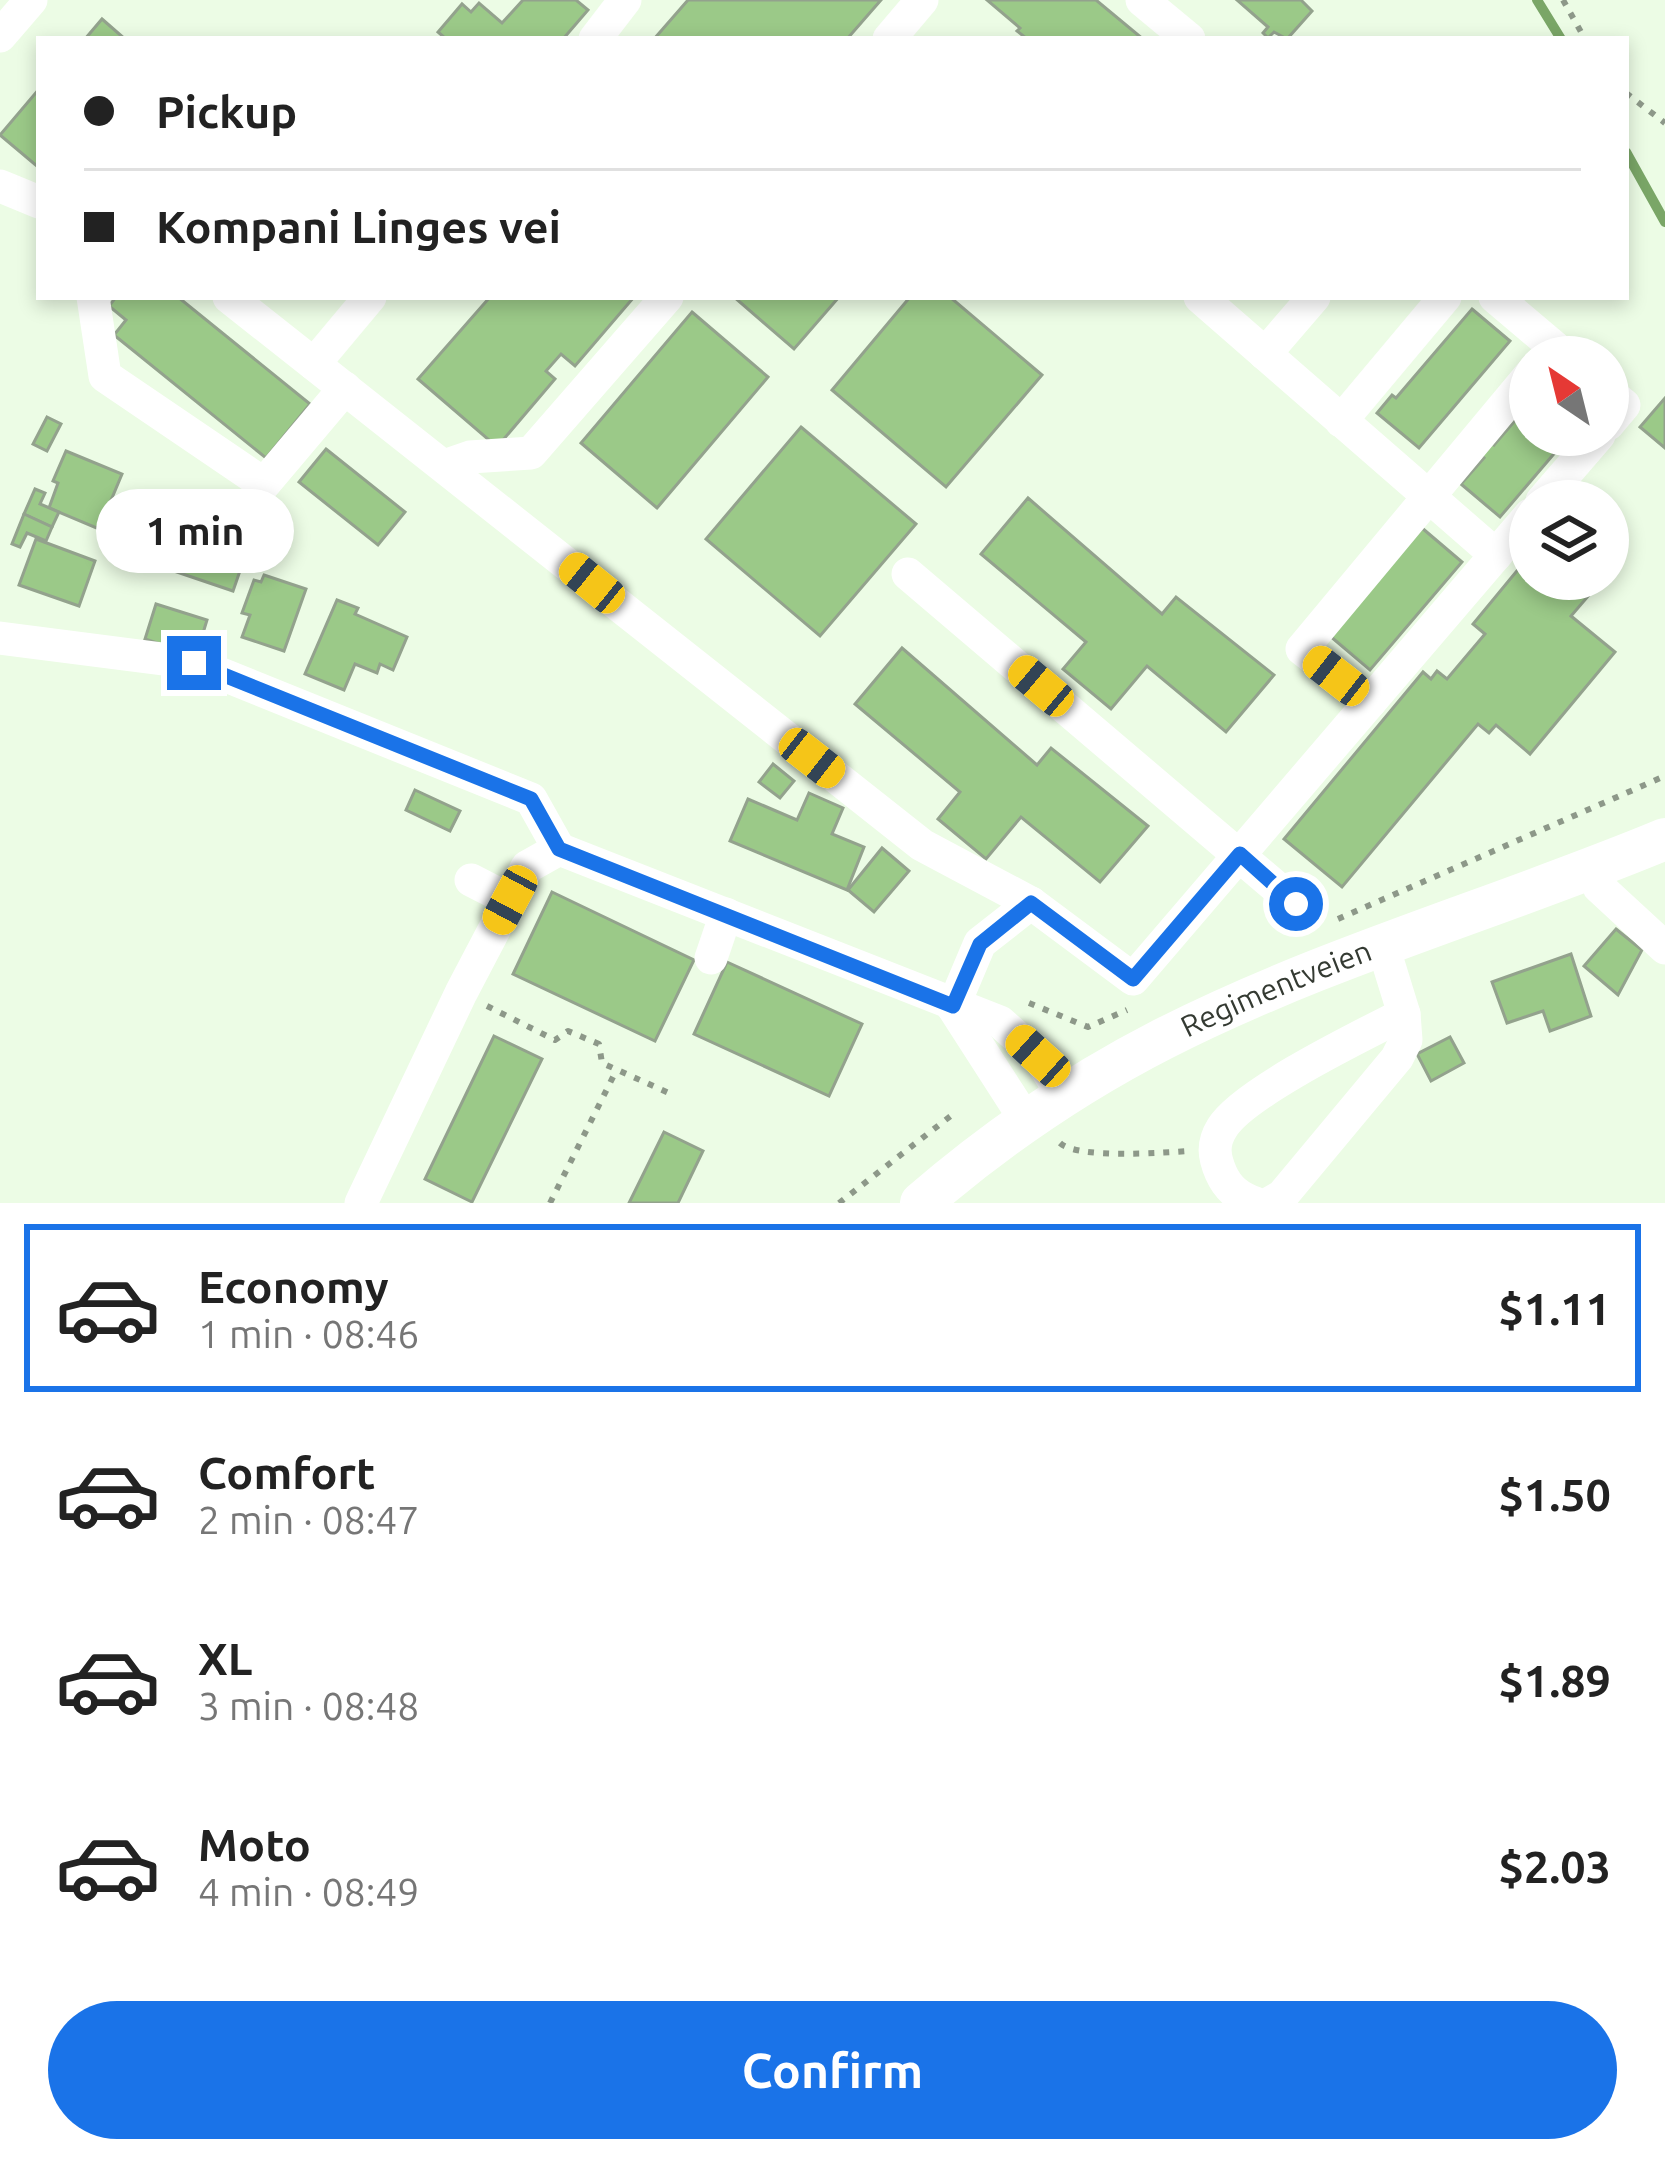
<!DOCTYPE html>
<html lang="en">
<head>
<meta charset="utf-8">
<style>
  :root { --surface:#fff; --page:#f2f2f2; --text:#222; --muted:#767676; --line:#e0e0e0; --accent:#1a73e8 }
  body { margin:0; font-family:Ubuntu,sans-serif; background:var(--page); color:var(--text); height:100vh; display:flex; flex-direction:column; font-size:45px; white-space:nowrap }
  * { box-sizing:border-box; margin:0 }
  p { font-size:39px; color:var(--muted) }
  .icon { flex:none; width:66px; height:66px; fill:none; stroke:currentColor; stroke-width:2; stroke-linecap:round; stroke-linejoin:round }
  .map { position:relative; height:1203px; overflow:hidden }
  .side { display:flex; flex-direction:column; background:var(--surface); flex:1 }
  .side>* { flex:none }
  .hud { position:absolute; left:36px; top:36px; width:1593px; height:264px; border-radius:0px; box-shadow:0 6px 18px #0003; display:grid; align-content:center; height:264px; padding:0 48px; background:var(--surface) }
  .needle { width:78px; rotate:325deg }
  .controls { position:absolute; left:1509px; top:336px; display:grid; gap:24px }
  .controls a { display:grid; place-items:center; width:120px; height:120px; border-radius:50%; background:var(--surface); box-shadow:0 6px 18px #0003; font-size:60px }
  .end { position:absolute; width:54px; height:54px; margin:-27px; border:15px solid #1a73e8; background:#fff; box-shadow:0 0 0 6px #fff }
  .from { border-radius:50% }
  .bubble { position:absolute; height:84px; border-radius:42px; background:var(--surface); box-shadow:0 6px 18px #0003; font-size:39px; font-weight:700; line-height:84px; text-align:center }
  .car { position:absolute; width:36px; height:72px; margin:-36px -18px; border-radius:15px; box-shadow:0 0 9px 3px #0007; background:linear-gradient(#f5c518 24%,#345 0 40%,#f5c518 0 76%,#345 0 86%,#f5c518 0) }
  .hud b { display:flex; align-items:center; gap:42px; height:114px; font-size:45px }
  .hud b+b { border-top:3px solid var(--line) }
  .hud i { width:30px; height:30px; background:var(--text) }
  ul { padding:21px 0 0; list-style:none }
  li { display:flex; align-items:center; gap:36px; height:168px; margin:0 24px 18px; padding:0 24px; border:6px solid transparent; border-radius:0px }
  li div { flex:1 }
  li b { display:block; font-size:45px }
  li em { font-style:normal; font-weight:700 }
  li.selected { border-color:var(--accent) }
  li>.icon { width:108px; height:108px; stroke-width:1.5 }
  .cta { display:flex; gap:24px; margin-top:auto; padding:24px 48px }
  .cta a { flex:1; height:138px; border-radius:72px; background:var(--accent); color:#fff; font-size:48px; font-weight:700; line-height:138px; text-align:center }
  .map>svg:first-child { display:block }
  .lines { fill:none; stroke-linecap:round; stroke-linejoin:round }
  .stream { stroke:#7aa667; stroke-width:10 }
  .building { fill:#9bc988; stroke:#93a28d; stroke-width:3 }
  .path { stroke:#8d9889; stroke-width:6; stroke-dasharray:6 9; stroke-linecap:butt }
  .minor { stroke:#fff; stroke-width:33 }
  .major { stroke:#fff; stroke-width:42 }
  .route { stroke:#1a73e8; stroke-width:15 }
  .labels { text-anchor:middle; stroke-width:9; stroke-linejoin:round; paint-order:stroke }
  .street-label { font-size:30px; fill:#343a32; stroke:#ecfce5 }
</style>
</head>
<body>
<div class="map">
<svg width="1665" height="1203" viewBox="0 0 1665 1203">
  <rect width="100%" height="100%" fill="#ecfce5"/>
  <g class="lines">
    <g class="stream">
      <path d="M 1537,0 L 1561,39"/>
      <path d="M 1626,152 L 1665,222"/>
    </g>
  </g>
  <g class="building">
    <path d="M 523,0 L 576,0 L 588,10 L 563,39 L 446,39 L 438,32 L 462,4 L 471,12 L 479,3 L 502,23 Z"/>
    <path d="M 688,0 L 881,0 L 847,39 L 654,39 Z"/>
    <path d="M 987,0 L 1096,0 L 1143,39 L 1027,39 L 1017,31 L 1020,28 Z"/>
    <path d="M 1237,0 L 1301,0 L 1312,11 L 1287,39 L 1274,32 L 1268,38 L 1263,33 L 1268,27 Z"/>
    <path d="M 102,19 L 125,39 L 85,39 Z"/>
    <path d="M 39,89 L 39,166 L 38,167 L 0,135 Z"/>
    <path d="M 116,297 L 178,297 L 310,404 L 266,458 L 114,335 L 126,320 L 109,306 Z"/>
    <path d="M 490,297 L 634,297 L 575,366 L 561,354 L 546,371 L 555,379 L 497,447 L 418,379 Z"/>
    <path d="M 734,297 L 839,297 L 794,349 Z"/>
    <path d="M 910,297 L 950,297 L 1042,375 L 946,487 L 832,390 Z"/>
    <path d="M 1472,309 L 1510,341 L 1419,448 L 1377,413 L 1392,395 L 1396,398 Z"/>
    <path d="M 692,312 L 768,377 L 657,508 L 581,443 Z"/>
    <path d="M 1665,398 L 1665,448 L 1640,427 Z"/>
    <path d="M 1522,400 L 1530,403 L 1530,435 L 1570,435 L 1500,517 L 1461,484 L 1484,458 L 1478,453 L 1489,440 L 1494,445 L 1518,417 L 1513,412 Z"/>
    <path d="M 47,417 L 61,424 L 47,451 L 33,444 Z"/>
    <path d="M 801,427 L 916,524 L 820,636 L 706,539 Z"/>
    <path d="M 326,449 L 405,512 L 378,545 L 299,482 Z"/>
    <path d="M 66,451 L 122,474 L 99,529 L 49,508 L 58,483 L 53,481 Z"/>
    <path d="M 35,489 L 45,493 L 40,504 L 59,512 L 52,527 L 24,514 Z"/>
    <path d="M 1028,498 L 1162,614 L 1176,597 L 1274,675 L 1226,732 L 1147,666 L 1111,709 L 1063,669 L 1086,642 L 981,554 Z"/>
    <path d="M 189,506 L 224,518 L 212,555 L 242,565 L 233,591 L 168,569 Z"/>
    <path d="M 24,514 L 52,527 L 46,541 L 27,533 L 20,547 L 12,544 Z"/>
    <path d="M 1422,528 L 1462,562 L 1370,670 L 1330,636 Z"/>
    <path d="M 36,539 L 95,561 L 79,606 L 19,585 Z"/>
    <path d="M 1530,555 L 1530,579 L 1587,579 L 1596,587 L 1571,616 L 1615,652 L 1530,754 L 1496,725 L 1489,733 L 1478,724 L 1342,887 L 1284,839 L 1423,672 L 1431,679 L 1437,671 L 1447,679 L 1485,634 L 1473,624 Z"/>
    <path d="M 264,575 L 306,589 L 284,651 L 242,637 L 250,615 L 242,613 L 254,580 L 261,582 Z"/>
    <path d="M 337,600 L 358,608 L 355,614 L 407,637 L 393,670 L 380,664 L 377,673 L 355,664 L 344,690 L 305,674 Z"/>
    <path d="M 156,604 L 207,620 L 196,656 L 145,639 Z"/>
    <path d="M 902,648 L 1037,765 L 1051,748 L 1148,826 L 1100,882 L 1021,817 L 986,859 L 938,819 L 960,792 L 855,704 Z"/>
    <path d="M 773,764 L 794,781 L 780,798 L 759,782 Z"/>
    <path d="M 415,790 L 460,811 L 450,831 L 406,810 Z"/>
    <path d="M 809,793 L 843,808 L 832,834 L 864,847 L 847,890 L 730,841 L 748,799 L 797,820 Z"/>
    <path d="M 882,848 L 909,871 L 874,912 L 848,890 Z"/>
    <path d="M 552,892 L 694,960 L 655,1041 L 513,974 Z"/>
    <path d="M 1616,929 L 1642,950 L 1618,995 L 1584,966 Z"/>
    <path d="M 1571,954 L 1591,1016 L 1550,1031 L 1543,1011 L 1507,1023 L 1492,982 Z"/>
    <path d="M 727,962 L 862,1024 L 829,1096 L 694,1034 Z"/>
    <path d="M 494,1036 L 542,1059 L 472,1202 L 425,1179 Z"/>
    <path d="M 1450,1037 L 1464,1063 L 1431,1081 L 1417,1054 Z"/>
    <path d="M 664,1132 L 703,1151 L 678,1203 L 629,1203 Z"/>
  </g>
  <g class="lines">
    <g class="path">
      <path d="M 1563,0 L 1585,39"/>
      <path d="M 1626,93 L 1665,123"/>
      <path d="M 1338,919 L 1665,776"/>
      <path d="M 1029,1003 L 1088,1027 L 1127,1010"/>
      <path d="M 487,1006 L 555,1040 L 568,1031 L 599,1044 L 602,1063 L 669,1093"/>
      <path d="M 1060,1143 C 1077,1159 1161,1153 1187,1151"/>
      <path d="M 550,1203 L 617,1069"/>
      <path d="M 839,1203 L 957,1111"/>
    </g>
    <g class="minor">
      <path d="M 1142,0 L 1189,39"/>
      <path d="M 0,36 L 31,0"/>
      <path d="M 595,39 L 625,0"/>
      <path d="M 889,39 L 922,0"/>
      <path d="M 0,186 L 39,202"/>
      <path d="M 93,297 L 105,376 L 264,484 L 345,388"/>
      <path d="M 229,297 L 922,845 L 1031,903 L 1133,979 L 1530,515"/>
      <path d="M 1200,297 L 1496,555"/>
      <path d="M 1495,297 L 1566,357"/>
      <path d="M 1265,354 L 1314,297"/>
      <path d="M 314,364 L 370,297"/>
      <path d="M 1608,392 L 1624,405 L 1608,424"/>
      <path d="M 1341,421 L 1445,297"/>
      <path d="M 444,466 L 470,457 L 531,453 L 667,297"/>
      <path d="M 1542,501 L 1599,435"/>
      <path d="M 908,574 L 1296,904"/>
      <path d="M 0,638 L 194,663 L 531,799 L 559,849"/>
      <path d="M 1370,702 L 1302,649 L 1530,375"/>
      <path d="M 1594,868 L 1599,887 L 1665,948"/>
      <path d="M 471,880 L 510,900"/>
      <path d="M 711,958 L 726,914"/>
      <path d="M 953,1007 L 1027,1122"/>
      <path d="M 953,1007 L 980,943 L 1031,903"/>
      <path d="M 361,1203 L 461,993 L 527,867 L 559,849 L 1000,1022 L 1038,1056 L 1064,1097"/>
      <path d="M 1255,1203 C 1239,1197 1228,1189 1221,1173 C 1214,1157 1212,1144 1222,1128 C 1243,1093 1363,1035 1404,1014 L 1383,946"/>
      <path d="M 1270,1203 L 1282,1196 L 1397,1058 L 1406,1040 L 1404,1014"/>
    </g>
    <path class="major" id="s1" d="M 921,1203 C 994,1140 1077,1083 1163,1039 C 1324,957 1499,908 1665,839"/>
  </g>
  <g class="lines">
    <path class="route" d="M 194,663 L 531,799 L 559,849 L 953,1006 L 980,944 L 1031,903 L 1133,979 L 1240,854 L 1296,904"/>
  </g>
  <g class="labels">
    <g class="street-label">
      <text dy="10" stroke="none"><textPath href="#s1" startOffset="417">Regimentveien</textPath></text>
    </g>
  </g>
</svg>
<div class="controls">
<a><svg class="needle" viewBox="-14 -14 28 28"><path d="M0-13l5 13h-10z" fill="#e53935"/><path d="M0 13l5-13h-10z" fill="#767676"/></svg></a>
<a><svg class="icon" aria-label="layers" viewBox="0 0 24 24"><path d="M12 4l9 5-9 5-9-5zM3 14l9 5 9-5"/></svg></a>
</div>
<i class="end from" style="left:1296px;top:904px"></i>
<i class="end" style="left:194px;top:663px"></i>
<div class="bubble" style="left:96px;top:489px;width:198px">1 min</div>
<i class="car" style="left:592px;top:583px;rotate:309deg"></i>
<i class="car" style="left:1336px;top:676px;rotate:308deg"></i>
<i class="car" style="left:1041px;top:686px;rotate:310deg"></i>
<i class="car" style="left:812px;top:758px;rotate:128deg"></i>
<i class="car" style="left:510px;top:900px;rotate:208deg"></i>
<i class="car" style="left:1038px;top:1056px;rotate:312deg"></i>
<div class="hud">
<b><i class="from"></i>Pickup</b>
<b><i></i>Kompani Linges vei</b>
</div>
</div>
<section class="side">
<ul>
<li class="selected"><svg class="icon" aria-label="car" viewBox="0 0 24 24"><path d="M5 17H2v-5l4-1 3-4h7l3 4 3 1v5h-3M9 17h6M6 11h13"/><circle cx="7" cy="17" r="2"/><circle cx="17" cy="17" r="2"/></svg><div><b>Economy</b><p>1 min · 08:46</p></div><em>$1.11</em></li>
<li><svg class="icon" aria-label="car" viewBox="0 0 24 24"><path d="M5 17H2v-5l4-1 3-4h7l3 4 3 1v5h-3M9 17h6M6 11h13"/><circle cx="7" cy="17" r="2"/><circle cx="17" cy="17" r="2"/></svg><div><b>Comfort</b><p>2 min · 08:47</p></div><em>$1.50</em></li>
<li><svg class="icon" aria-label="car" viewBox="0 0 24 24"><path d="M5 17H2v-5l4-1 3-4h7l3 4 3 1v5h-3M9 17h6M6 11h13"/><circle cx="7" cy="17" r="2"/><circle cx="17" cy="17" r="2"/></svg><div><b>XL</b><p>3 min · 08:48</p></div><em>$1.89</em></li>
<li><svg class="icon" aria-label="car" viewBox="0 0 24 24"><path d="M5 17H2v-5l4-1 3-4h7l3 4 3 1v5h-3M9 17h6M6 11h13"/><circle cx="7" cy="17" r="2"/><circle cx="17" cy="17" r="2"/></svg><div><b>Moto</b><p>4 min · 08:49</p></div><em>$2.03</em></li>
</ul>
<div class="cta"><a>Confirm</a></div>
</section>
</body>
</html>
